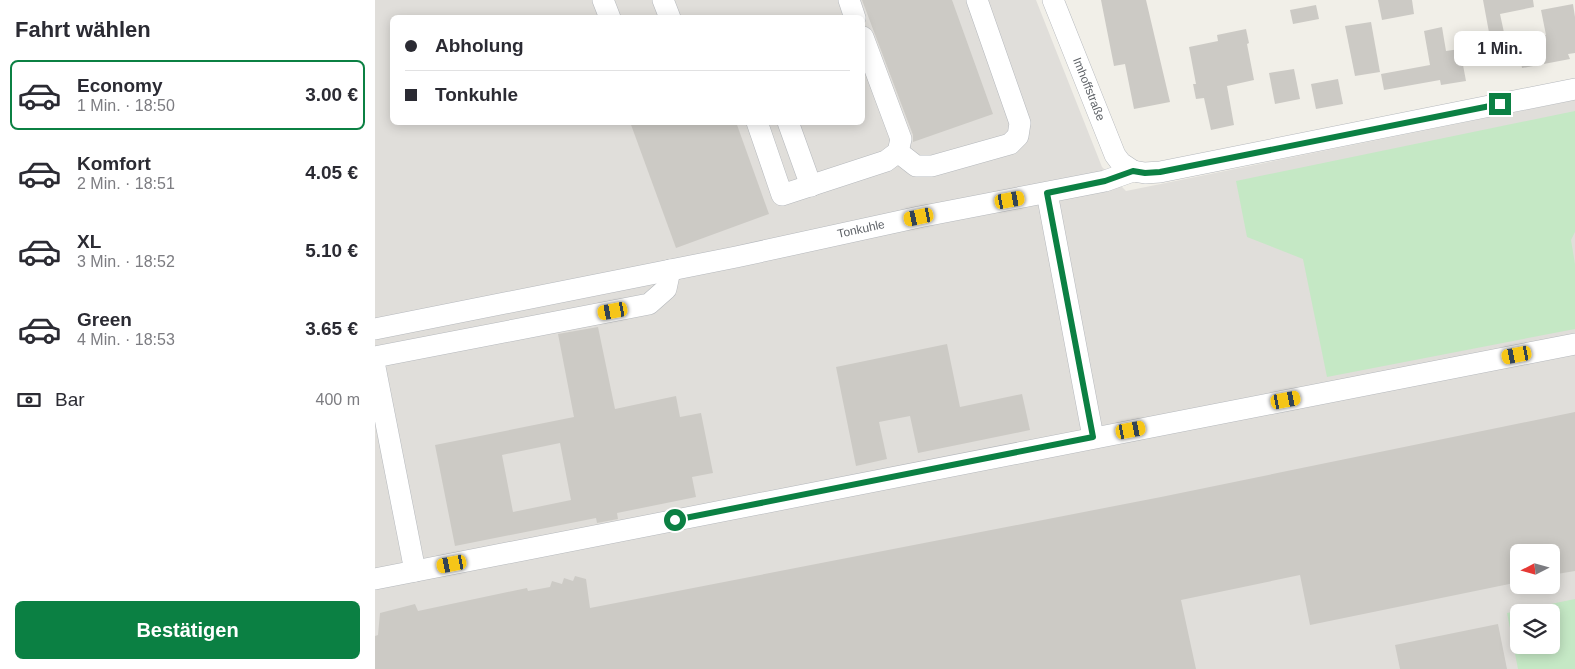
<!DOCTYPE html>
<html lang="de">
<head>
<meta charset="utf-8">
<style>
  :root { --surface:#fff; --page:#f7f7f7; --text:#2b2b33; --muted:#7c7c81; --line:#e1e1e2; --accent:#0b8043 }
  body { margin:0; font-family:Arial,sans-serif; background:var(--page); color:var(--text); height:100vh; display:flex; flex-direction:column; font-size:19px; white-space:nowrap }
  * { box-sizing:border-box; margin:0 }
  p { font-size:16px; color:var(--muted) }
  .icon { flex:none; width:28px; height:28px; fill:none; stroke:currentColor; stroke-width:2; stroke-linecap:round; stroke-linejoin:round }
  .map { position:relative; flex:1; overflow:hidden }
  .sheet { display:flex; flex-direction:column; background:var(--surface); width:375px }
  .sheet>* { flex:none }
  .hud { position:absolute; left:15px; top:15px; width:475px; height:110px; border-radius:8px; box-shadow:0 2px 12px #0003; display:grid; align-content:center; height:110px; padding:0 15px; background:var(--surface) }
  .needle { width:32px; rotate:264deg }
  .buttons { position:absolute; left:1135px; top:544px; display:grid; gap:10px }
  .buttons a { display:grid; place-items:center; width:50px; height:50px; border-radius:8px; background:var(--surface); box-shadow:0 2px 12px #0003; font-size:25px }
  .end { position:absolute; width:22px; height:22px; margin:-11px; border:6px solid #0b8043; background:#fff; box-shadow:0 0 0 2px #fff }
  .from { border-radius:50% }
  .bubble { position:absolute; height:35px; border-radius:8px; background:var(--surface); box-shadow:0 2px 12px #0003; font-size:16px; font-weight:700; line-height:35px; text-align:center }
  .car { position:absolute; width:15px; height:30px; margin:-15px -8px; border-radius:6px; box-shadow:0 0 4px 1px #0007; background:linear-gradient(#f5c518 24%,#345 0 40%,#f5c518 0 76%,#345 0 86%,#f5c518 0) }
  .hud b { display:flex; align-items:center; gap:18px; height:48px; font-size:19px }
  .hud b+b { border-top:1px solid var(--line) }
  .hud i { width:12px; height:12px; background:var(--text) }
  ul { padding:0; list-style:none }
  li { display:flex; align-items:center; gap:15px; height:70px; margin:0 10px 8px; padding:0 5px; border:2px solid transparent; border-radius:8px }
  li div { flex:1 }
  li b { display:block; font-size:19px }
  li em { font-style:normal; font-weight:700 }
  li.selected { border-color:var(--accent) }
  li>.icon { width:45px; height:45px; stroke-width:1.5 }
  h2 { padding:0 15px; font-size:22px; line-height:60px }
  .pay { display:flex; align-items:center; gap:12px; height:55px; padding:0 15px; font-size:19px }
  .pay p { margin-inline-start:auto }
  .button { display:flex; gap:10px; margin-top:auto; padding:10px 15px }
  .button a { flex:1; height:58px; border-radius:8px; background:var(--accent); color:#fff; font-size:20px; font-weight:700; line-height:58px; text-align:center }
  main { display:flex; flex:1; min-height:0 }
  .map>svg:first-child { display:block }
  .industrial { fill:#e0deda; fill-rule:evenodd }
  .green { fill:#c5e8c5; fill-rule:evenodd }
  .building { fill:#cccac5; fill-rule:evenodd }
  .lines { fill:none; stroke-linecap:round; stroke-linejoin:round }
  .minor-casing { stroke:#b5b8bc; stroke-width:22 }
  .minor { stroke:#fff; stroke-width:21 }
  .route { stroke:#0b8043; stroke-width:6 }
  .labels { text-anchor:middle; stroke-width:4; stroke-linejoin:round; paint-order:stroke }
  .street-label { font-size:12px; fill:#5f6368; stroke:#fff }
</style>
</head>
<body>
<main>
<section class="sheet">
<h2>Fahrt wählen</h2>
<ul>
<li class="selected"><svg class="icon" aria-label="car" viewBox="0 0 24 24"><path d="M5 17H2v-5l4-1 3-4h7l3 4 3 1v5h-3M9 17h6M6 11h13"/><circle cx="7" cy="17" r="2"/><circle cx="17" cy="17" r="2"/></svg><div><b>Economy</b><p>1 Min. · 18:50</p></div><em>3.00 €</em></li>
<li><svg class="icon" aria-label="car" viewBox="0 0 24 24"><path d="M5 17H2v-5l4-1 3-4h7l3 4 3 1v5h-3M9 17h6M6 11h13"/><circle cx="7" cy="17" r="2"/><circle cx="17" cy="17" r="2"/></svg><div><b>Komfort</b><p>2 Min. · 18:51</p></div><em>4.05 €</em></li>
<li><svg class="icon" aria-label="car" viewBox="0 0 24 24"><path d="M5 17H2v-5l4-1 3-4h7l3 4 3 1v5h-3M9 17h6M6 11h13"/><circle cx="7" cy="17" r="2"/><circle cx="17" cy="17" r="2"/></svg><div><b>XL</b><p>3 Min. · 18:52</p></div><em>5.10 €</em></li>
<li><svg class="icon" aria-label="car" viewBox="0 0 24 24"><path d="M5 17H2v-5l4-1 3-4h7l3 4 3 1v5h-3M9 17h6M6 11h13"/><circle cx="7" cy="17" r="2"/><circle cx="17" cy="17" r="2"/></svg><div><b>Green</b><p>4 Min. · 18:53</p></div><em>3.65 €</em></li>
</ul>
<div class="pay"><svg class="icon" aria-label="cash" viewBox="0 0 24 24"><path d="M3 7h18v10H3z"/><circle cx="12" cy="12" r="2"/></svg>Bar<p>400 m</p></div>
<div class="button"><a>Bestätigen</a></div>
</section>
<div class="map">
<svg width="1200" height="669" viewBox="0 0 1200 669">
  <rect width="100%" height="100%" fill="#f1efe8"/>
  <path class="industrial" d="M 0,0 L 661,0 L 727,167 L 751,191 L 1200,100 L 1200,669 L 0,669 ZM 18,18 L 488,18 L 488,122 L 18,122 ZM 1144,552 L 1176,552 L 1176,585 L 1144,585 ZM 1144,612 L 1176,612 L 1176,645 L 1144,645 Z"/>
  <g class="green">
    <path d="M 1200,111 L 1200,232 L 1196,240 L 1200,264 L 1200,329 L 952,377 L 928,259 L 872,237 L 861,181 Z"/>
    <path d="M 1200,599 L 1200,669 L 1143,669 L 1132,613 ZM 1144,612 L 1176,612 L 1176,645 L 1144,645 Z"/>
  </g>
  <g class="building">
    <path d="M 487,0 L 577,0 L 618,114 L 538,142 L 538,135 Z"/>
    <path d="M 726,0 L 771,0 L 795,102 L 759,109 L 750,64 L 739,66 Z"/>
    <path d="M 1003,0 L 1037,0 L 1039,14 L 1007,20 Z"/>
    <path d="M 1108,0 L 1158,0 L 1159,7 L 1125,14 L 1133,51 L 1118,54 Z"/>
    <path d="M 1198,4 L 1200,17 L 1200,53 L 1193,54 L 1195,59 L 1147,68 L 1142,41 L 1171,35 L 1166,10 Z"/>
    <path d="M 941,5 L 944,19 L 918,24 L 915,10 Z"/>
    <path d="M 996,22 L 1005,72 L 980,76 L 970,26 Z"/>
    <path d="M 1067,27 L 1071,51 L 1085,49 L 1091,81 L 1066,85 L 1065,80 L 1009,90 L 1006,74 L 1055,65 L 1049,31 Z"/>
    <path d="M 871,29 L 874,43 L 872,44 L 879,80 L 852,86 L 859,125 L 836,130 L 829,98 L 821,99 L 818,84 L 821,84 L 814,47 L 843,41 L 842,35 Z"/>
    <path d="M 919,69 L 925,99 L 900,104 L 894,73 Z"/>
    <path d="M 963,79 L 968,104 L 941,109 L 936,84 Z"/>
    <path d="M 255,122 L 361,122 L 394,214 L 301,248 Z"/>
    <path d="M 223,327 L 240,409 L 301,396 L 305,417 L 326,413 L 338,473 L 317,477 L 321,497 L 242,513 L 243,519 L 222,523 L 221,518 L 80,546 L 60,445 L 199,417 L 183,334 ZM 185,443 L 196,500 L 138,512 L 127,455 Z"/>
    <path d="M 572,344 L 585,407 L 647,394 L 655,430 L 543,453 L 535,416 L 504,422 L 512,459 L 481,466 L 461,367 Z"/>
    <path d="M 1200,412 L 1200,571 L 1176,575 L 1176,552 L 1144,552 L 1144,582 L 935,625 L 925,575 L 806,600 L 821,669 L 0,669 L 0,636 L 3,635 L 5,613 L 40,604 L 43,611 L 152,588 L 153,591 L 175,587 L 177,581 L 187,584 L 189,578 L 198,581 L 200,576 L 211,579 L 215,608 L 786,497 Z"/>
    <path d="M 1123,624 L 1132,669 L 1025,669 L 1020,645 Z"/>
  </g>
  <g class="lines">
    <g class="minor-casing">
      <g id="minor">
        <path d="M 228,0 L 235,18"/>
        <path d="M 288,0 L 295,18"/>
        <path d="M 474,0 L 480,18"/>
        <path d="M 678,0 L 740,155 L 746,163 L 758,171"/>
        <path d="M 382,122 L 407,195 L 511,161 L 523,152 L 526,139 L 488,37"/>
        <path d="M 413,122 L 436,186"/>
        <path d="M 523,152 L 541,166 L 557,166 L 635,144 L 643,136 L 645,123 L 602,0"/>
        <path d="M 672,193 L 718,437"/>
        <path d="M 0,329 L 361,257 L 544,217 L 730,181 L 758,171 L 770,173 L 785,172 L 1200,89"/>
        <path d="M 0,357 L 274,304 L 291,289 L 295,270"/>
        <path d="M 0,367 L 40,571"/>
        <path d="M 0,579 L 1200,344"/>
      </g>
    </g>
    <use href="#minor" class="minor"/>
  </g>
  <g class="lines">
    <path class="route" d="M 300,520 L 718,437 L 672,193 L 730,181 L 758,171 L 770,173 L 785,172 L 1125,104"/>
  </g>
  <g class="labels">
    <g class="street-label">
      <text transform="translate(714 89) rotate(68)" y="4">Imhoffstraße</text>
      <text transform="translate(486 229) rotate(-12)" y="4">Tonkuhle</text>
    </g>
  </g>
</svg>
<div class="buttons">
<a><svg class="needle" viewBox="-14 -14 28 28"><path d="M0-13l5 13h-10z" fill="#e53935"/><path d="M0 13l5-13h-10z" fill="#7c7c81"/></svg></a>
<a><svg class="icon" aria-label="layers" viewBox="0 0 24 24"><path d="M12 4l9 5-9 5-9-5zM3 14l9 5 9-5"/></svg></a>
</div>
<i class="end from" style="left:300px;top:520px"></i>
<i class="end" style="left:1125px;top:104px"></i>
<div class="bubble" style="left:1079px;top:31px;width:92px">1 Min.</div>
<i class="car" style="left:635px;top:200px;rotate:80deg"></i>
<i class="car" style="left:544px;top:217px;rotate:258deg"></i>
<i class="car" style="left:238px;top:311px;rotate:260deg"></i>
<i class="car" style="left:1142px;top:355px;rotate:259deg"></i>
<i class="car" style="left:911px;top:400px;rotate:79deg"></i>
<i class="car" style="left:756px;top:430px;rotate:79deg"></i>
<i class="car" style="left:77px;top:564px;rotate:259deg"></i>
<div class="hud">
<b><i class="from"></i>Abholung</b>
<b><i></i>Tonkuhle</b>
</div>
</div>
</main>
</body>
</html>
